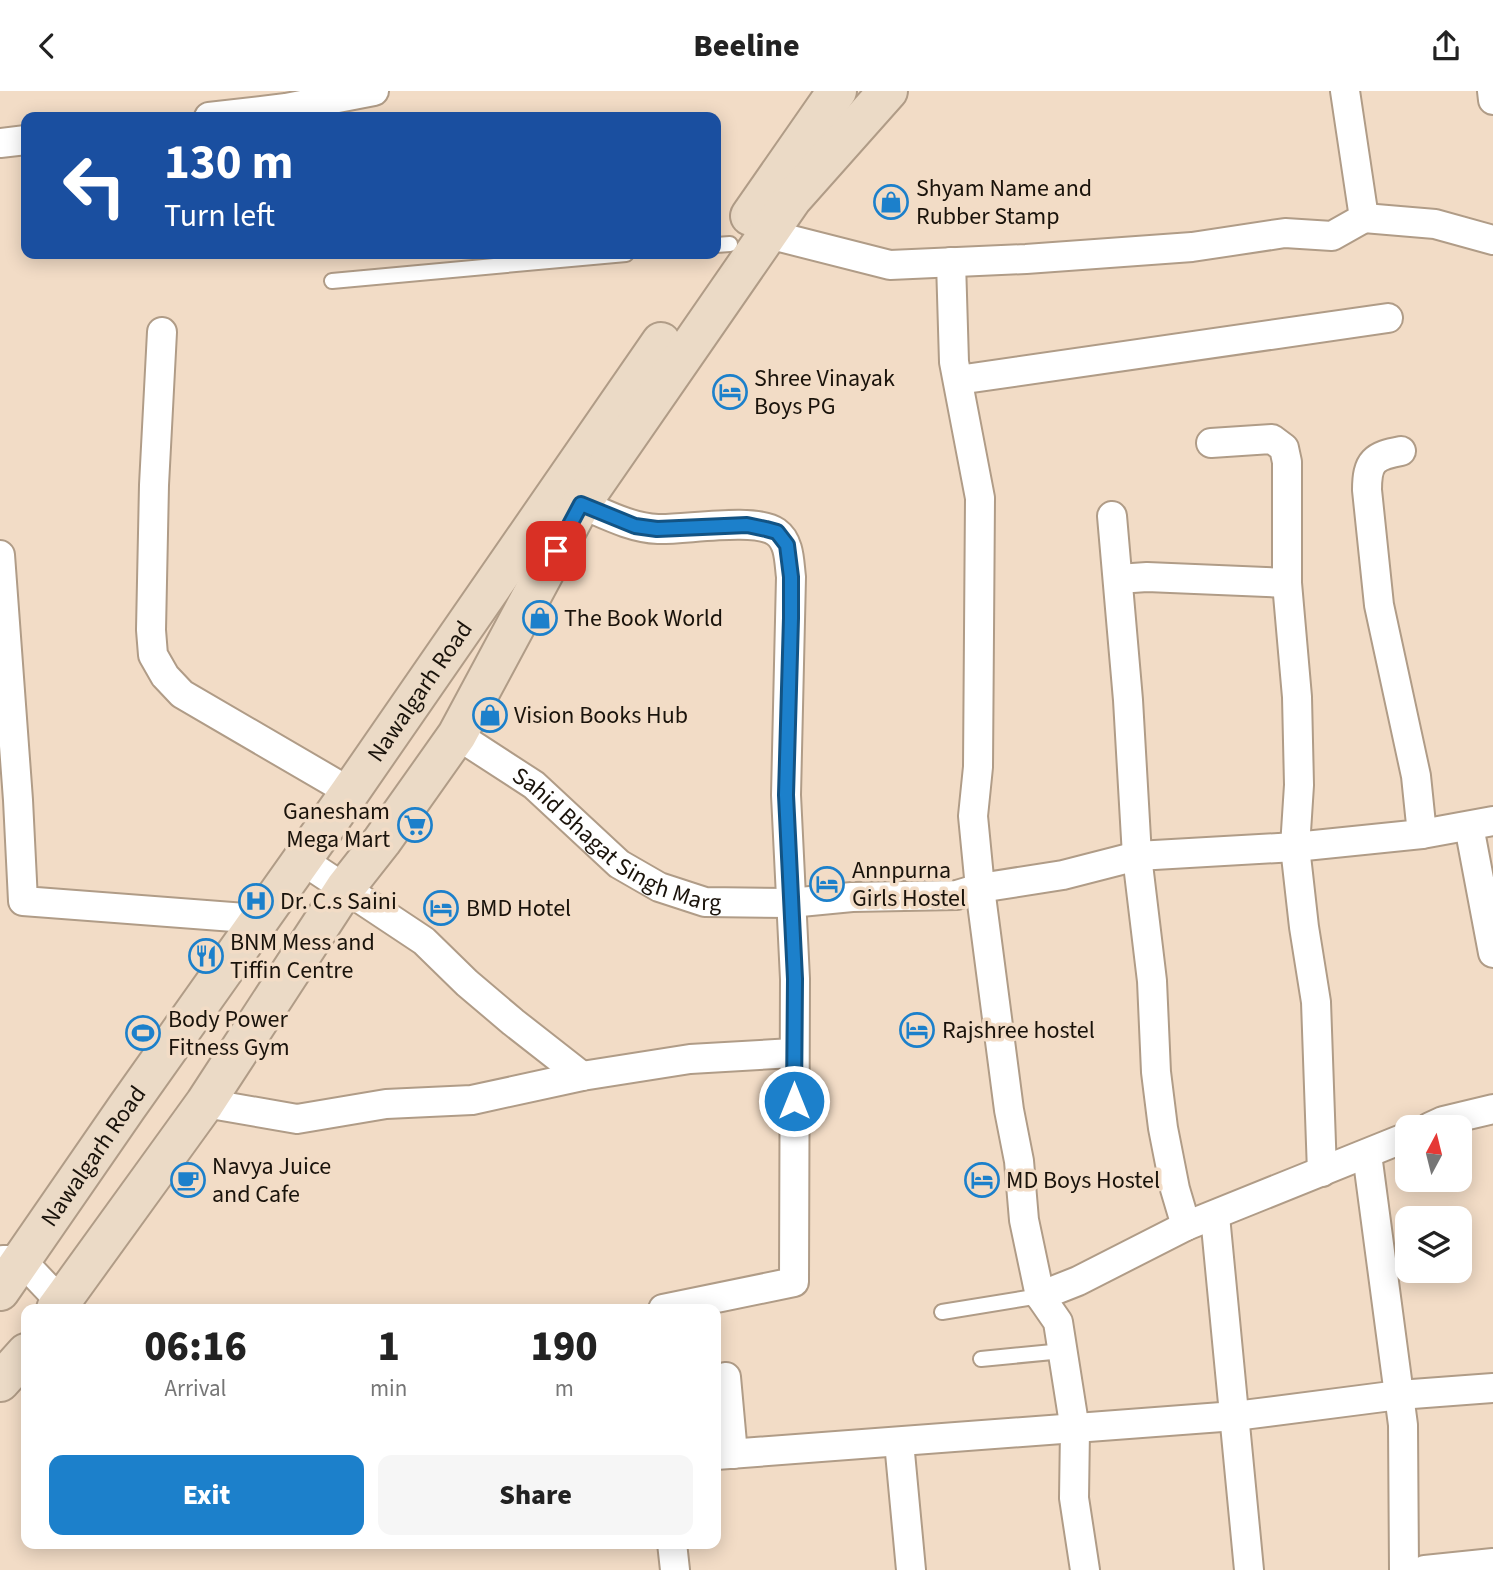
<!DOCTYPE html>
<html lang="en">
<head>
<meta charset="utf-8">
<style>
	:root { --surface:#fff; --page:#f6f6f6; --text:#222; --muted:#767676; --accent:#1c80cb }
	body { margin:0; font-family:"Source Sans 3",sans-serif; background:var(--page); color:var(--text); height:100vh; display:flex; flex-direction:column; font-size:26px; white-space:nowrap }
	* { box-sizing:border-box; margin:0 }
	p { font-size:23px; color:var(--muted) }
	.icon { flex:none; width:38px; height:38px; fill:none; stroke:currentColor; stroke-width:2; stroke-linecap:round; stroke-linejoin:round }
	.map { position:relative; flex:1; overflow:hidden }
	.side { position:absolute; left:21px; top:1213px; width:700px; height:245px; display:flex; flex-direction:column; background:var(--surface); border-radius:14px; box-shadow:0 4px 18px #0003 }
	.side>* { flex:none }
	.top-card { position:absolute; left:21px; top:21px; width:700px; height:147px; border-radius:14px; box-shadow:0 4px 18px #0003; background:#1a4fa0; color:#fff; overflow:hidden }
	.needle { width:46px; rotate:7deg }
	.fabs { position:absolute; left:1395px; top:1024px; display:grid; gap:14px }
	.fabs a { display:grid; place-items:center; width:77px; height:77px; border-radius:14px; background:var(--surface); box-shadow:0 4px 18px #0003; font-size:35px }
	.pin { position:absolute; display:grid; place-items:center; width:60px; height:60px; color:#fff; margin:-30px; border-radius:14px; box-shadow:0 4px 10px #0006 }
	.me { position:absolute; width:77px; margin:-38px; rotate:0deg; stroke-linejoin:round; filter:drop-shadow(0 0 5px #0008) }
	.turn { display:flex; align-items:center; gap:24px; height:147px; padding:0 28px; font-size:32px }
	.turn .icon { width:91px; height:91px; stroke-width:2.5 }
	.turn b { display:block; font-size:49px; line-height:60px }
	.eta { display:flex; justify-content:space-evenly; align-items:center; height:119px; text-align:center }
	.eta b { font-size:42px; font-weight:800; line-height:49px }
	.primary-button { display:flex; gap:14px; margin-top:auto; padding:14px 28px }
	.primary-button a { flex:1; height:80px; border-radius:14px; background:var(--accent); color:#fff; font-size:28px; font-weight:800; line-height:80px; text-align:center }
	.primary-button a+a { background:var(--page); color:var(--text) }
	header { display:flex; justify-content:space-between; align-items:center; height:91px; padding:0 28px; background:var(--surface); font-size:32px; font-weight:800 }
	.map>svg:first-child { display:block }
</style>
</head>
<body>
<header><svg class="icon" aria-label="back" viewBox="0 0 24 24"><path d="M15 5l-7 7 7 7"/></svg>Beeline<svg class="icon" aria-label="share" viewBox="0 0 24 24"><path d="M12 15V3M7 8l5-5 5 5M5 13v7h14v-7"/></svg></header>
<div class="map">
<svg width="1493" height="1479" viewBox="0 0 1493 1479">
	<rect width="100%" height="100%" fill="#f2dcc6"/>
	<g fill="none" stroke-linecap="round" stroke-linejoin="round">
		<g stroke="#b09c87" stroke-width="18">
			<path id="lane" d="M716 154 730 153
				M332 190 626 163
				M942 1221 1040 1205
				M981 1268 1063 1260"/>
		</g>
		<g stroke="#b09c87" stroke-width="32">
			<g id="street">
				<path d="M1492 0 1493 9"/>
				<path d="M209 26 286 17 374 0"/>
				<path d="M0 52 26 49"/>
				<path d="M1364 127 1435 133 1493 149"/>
				<path d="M768 143 890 174 1026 168 1192 156 1285 142 1332 145 1364 127 1345 0"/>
				<path d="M951 171 954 271 980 407 978 676 973 725 980 797 1009 1019 1019 1070 1024 1129 1040 1205 1058 1231 1075 1339 1074 1407 1085 1479"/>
				<path d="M162 241 154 394 151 539 153 564 165 585 182 603 350 701"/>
				<path d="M958 289 1388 227"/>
				<path d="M1211 352 1272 348 1284 357 1287 371V492L1297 606 1299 694 1295 756 1304 836 1316 911 1322 1081"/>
				<path d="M581 413C605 423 631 437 658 438 685 439 755 426 776 441 790 451 789 471 791 486L786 704 795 888 794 1191 663 1218"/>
				<path d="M1112 425 1128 609 1137 765 1152 890 1156 981 1163 1037 1175 1098 1186 1135"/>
				<path d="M0 464 18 709 23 810 260 828"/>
				<path d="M1118 488 1147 486 1287 492"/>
				<path id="s1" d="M457 644 534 694 619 773 659 796 705 811 790 812 852 806 957 804 980 797 1063 784 1137 765 1295 756 1422 743 1416 685 1379 514 1367 399C1367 370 1374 365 1401 360"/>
				<path d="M1469 735 1493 862"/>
				<path d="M1422 743 1493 730"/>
				<path d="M302 769 424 850 467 892 513 931 582 985"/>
				<path d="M205 1012 297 1028 386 1013 472 1009 582 985 690 968 793 962"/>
				<path d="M1430 1036 1443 1030 1493 1018"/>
				<path d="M1367 1063 1403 1334 1404 1479"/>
				<path d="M1215 1125 1249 1479"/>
				<path d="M3 1169H21L60 1210"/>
				<path d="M1040 1205 1078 1190 1186 1135 1407 1046"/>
				<path d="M726 1286 733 1363"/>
				<path d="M899 1351 911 1479"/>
				<path d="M716 1364 1235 1325 1399 1304 1493 1297"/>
				<path d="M672 1452 675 1479"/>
				<path d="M1425 1479 1493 1472"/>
			</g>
		</g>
		<g stroke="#b09c87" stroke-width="42">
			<g id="secondary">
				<path d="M750 125 837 0"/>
				<path id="s2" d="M0 1200 127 1016 350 701 661 251"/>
				<path d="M56 1218 205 1012 345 797 382 750 457 644 581 413 792 108 888 0"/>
				<path d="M0 1291 26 1262"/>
			</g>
		</g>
		<use href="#lane" stroke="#fff" stroke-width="14"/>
		<use href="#street" stroke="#fff" stroke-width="28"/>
		<use href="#secondary" stroke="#ebdac6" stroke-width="38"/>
	</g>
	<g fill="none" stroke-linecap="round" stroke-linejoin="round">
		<g stroke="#125384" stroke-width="18">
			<path id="route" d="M556 460 581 413 635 435 657 438 747 434 766 438 777 441 787 454 791 486V527L786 704 795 888 794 1010"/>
		</g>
		<use href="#route" stroke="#1c80cb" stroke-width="12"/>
	</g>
	<defs>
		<g id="shop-ring" transform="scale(1.75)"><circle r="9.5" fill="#f2dcc6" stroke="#1c80cb" stroke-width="1.5"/><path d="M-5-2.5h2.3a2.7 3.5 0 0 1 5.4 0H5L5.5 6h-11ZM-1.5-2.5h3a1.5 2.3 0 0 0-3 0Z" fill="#1c80cb"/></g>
		<g id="hotel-ring" transform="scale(1.75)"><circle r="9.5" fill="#f2dcc6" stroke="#1c80cb" stroke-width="1.5"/><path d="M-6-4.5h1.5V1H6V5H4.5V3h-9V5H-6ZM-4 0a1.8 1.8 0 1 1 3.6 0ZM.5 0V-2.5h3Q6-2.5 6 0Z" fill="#1c80cb"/></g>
		<g id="supermarket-ring" transform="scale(1.75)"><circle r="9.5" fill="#f2dcc6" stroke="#1c80cb" stroke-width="1.5"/><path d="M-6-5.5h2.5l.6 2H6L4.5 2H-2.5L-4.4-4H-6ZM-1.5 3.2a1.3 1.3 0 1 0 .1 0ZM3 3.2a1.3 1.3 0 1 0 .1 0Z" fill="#1c80cb"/></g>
		<g id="hospital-ring" transform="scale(1.75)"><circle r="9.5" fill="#f2dcc6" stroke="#1c80cb" stroke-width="1.5"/><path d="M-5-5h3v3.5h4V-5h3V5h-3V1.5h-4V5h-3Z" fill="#1c80cb"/></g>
		<g id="restaurant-ring" transform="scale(1.75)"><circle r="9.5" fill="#f2dcc6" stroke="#1c80cb" stroke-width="1.5"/><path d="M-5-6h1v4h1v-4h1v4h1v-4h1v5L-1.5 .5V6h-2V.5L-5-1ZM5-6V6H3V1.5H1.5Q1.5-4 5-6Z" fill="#1c80cb"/></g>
		<g id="stadium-ring" transform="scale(1.75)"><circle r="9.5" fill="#f2dcc6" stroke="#1c80cb" stroke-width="1.5"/><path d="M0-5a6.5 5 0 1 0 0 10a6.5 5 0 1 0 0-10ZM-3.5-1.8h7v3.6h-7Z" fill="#1c80cb"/></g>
		<g id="cafe-ring" transform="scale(1.75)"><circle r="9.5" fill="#f2dcc6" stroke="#1c80cb" stroke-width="1.5"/><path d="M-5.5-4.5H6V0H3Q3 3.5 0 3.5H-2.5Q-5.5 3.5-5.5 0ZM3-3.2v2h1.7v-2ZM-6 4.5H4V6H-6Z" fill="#1c80cb"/></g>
	</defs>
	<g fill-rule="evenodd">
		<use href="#shop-ring" x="891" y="111"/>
		<use href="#hotel-ring" x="730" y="301"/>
		<use href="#shop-ring" x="540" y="527"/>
		<use href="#shop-ring" x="490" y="624"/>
		<use href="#supermarket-ring" x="415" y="734"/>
		<use href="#hotel-ring" x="827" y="793"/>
		<use href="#hospital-ring" x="256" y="810"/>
		<use href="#hotel-ring" x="441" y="817"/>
		<use href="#restaurant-ring" x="206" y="865"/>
		<use href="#hotel-ring" x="917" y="939"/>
		<use href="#stadium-ring" x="143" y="942"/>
		<use href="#cafe-ring" x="188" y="1089"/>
		<use href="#hotel-ring" x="982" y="1089"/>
	</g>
	<g text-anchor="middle" stroke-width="7" stroke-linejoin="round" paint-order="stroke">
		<g font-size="24" fill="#1a130b" stroke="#f2dcc6" text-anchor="start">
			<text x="916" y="105">Shyam Name and<tspan x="916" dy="28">Rubber Stamp</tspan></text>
			<text x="754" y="295">Shree Vinayak<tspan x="754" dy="28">Boys PG</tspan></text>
			<text x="564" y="535">The Book World</text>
			<text x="514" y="632">Vision Books Hub</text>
			<text x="390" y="728" text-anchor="end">Ganesham<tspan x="390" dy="28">Mega Mart</tspan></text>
			<text x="852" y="787">Annpurna<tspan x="852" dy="28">Girls Hostel</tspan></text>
			<text x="280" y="818">Dr. C.s Saini</text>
			<text x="466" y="825">BMD Hotel</text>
			<text x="230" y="859">BNM Mess and<tspan x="230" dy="28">Tiffin Centre</tspan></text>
			<text x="168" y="936">Body Power<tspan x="168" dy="28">Fitness Gym</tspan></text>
			<text x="942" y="947">Rajshree hostel</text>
			<text x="212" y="1083">Navya Juice<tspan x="212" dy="28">and Cafe</tspan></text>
			<text x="1006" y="1097">MD Boys Hostel</text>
		</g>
		<g font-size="24" fill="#1a130b" stroke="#f2dcc6">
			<text dy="8" stroke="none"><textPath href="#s2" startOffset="732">Nawalgarh Road</textPath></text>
			<text dy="8" stroke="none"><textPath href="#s1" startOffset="194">Sahid Bhagat Singh Marg</textPath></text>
			<text dy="8" stroke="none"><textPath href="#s2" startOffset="164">Nawalgarh Road</textPath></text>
		</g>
	</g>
</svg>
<div class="fabs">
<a><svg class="needle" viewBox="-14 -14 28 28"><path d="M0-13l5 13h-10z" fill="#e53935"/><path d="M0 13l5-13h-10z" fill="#767676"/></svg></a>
<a><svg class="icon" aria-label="layers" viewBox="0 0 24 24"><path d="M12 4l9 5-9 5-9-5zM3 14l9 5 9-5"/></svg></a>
</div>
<div class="pin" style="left:556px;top:460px;background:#d93025"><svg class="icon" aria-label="arrive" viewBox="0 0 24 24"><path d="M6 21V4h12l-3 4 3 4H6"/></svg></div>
<svg class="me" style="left:794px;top:1010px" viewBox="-20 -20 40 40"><circle r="17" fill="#1c80cb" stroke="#fff" stroke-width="3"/><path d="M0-11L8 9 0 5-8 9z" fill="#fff"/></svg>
<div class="top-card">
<div class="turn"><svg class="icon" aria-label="left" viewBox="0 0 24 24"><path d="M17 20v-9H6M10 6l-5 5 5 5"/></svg><div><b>130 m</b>Turn left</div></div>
</div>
<section class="side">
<div class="eta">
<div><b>06:16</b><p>Arrival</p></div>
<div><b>1</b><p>min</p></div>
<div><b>190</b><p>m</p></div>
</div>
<div class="primary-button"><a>Exit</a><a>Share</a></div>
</section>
</div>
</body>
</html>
